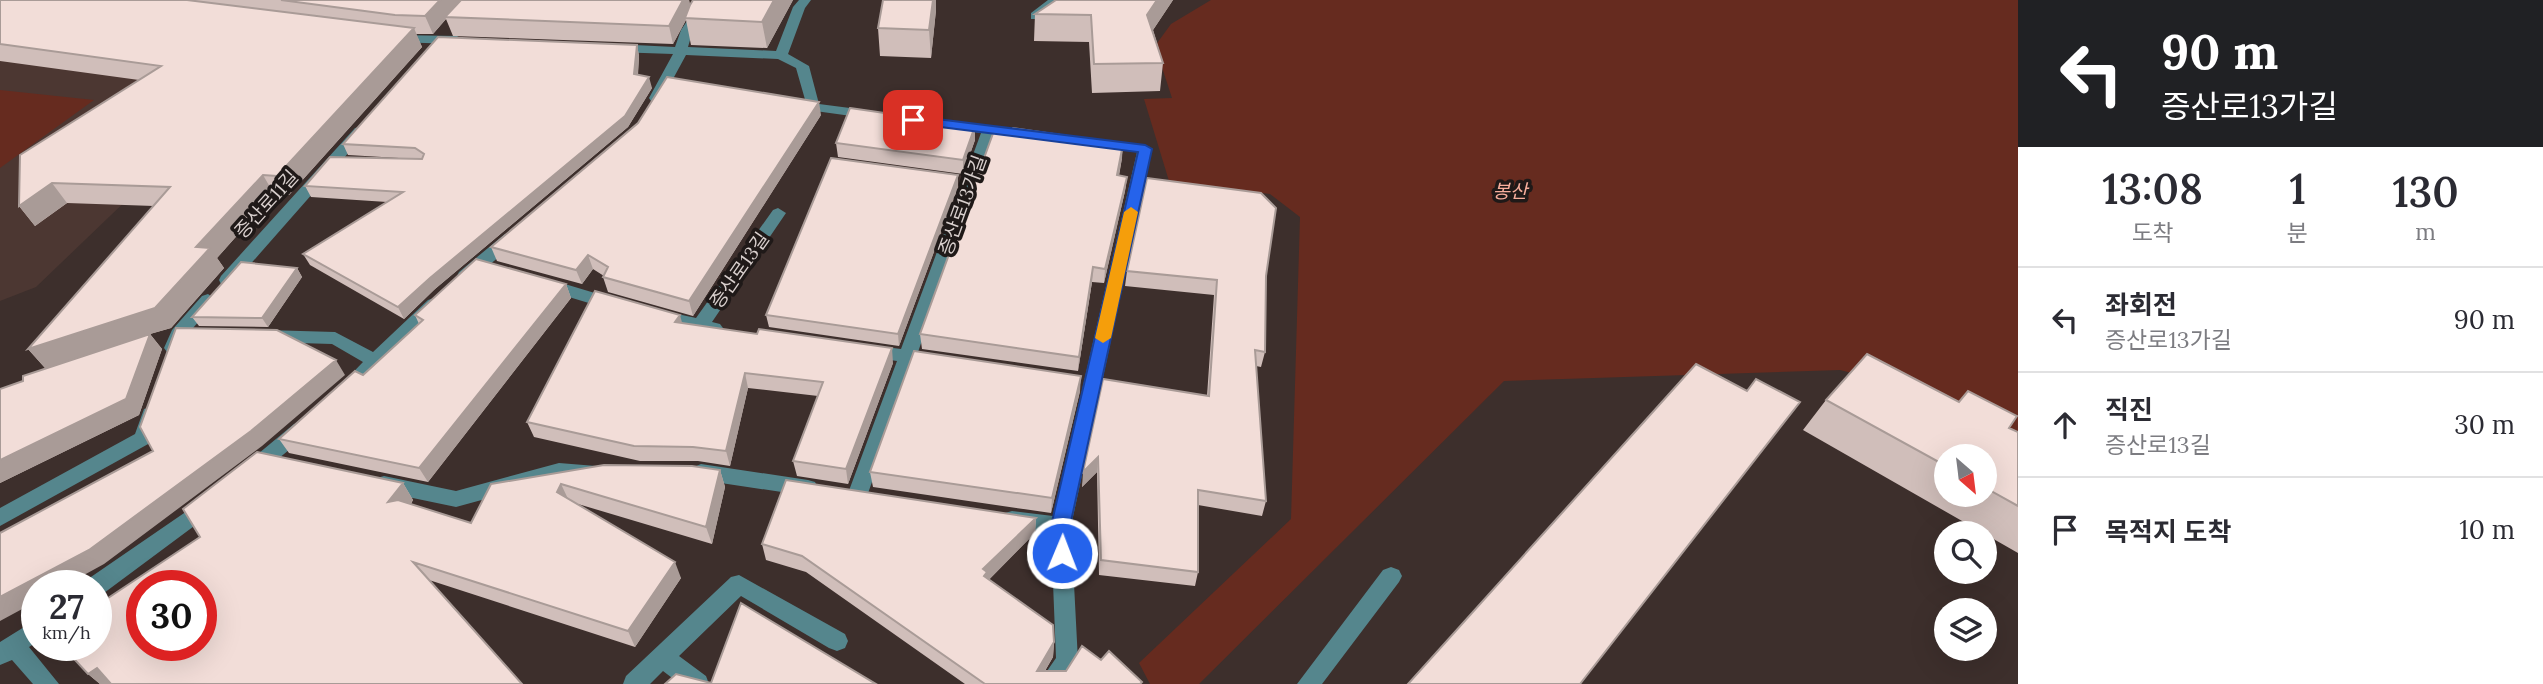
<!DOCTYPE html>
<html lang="ko">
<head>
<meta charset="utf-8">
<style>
	:root { --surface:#fff; --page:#f2f2f3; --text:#2b2b33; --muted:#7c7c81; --line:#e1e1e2 }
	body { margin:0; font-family:Lora,"Noto Sans KR",serif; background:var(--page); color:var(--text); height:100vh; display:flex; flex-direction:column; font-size:26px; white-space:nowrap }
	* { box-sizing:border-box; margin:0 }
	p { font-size:23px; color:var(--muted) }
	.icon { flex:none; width:38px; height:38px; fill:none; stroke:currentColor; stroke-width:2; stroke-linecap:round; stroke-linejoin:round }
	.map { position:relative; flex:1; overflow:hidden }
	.side { display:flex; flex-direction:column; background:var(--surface); width:525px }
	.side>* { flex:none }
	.hud { background:#202124; color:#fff; overflow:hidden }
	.needle { width:46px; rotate:152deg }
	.buttons { position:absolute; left:1934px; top:444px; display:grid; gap:14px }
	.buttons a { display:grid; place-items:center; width:63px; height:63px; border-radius:50%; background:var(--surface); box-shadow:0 7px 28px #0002; font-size:35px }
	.speed { position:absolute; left:21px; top:570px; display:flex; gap:14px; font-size:35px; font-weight:700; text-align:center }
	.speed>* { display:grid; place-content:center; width:91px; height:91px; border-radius:50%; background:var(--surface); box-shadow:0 7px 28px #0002; line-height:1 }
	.speed small { font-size:18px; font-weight:400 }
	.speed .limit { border:10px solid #d22; background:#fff; color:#111 }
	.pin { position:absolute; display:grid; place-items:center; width:60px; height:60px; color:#fff; margin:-30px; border-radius:14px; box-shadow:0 4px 10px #0006 }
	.me { position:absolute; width:77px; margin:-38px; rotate:1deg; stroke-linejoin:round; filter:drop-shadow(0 0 5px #0008) }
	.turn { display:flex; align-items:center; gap:24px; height:147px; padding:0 28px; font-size:32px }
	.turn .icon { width:91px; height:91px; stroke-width:2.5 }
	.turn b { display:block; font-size:49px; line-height:60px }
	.eta { display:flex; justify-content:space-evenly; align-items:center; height:119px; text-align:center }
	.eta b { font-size:42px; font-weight:600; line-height:49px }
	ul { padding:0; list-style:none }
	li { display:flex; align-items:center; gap:21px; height:105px; padding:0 28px; border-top:2px solid var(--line) }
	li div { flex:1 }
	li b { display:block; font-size:26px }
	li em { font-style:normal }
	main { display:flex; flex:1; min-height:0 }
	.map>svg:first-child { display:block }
</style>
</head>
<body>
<main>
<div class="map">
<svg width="2018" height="684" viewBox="0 0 2018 684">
	<rect width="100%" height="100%" fill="#3d2f2c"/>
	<path fill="#4c3732" d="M0 1 333 45 159 169 36 287 0 301Z"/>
	<path fill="#662b1f" d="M1211 0H2018V445L1930 393 1840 370 1504 381 1199 684H1150L1139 663 1291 519 1300 217 1270 194 1169 181 1144 99 1172 98 1155 46 1171 24Z
		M0 90 94 100 0 168Z"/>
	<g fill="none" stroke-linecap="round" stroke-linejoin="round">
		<path fill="#55868d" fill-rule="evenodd" d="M701 0H713L693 30 688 47 776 51 793 7 799 0H811L805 8 788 54 809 66 819 104 873 111 880 115 873 119 808 110 796 68 778 59 686 55 661 101H651L649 98 673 54 614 52 608 48 614 44 675 47 681 30Z
			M1048 0H1061L1039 19H1031V13Z
			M397 35 457 36 463 40 457 44 393 42V36Z
			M953 121 1015 129 1022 133 1015 137 994 135 918 352 942 356 945 361 936 367 914 364 867 496 864 502 857 504 850 502 847 496 897 361 870 357 861 351 870 345 901 349 981 133 948 128V122Z
			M360 127 365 128V134L233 284H221L219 280 221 276 355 128Z
			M1099 139 1145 145 1152 149 1071 526 1078 661 1063 684H1038L1056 658 1051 533 1005 525 1002 519 1005 513 1012 511 1053 516 1137 152 1094 146V140Z
			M778 208 786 213 712 322 720 324 723 328 720 332H700L653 320 650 316 653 312 659 310 696 318 773 210Z
			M511 233 517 234 519 238 517 242 471 280H459L457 276 459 272 505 234Z
			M545 278 618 300 620 304 612 310 539 288 537 284 539 280Z
			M208 294 216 300 214 304 186 336 179 352H167L164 348 172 330 202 296Z
			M434 298 442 304 440 308 352 394H340L337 389 363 362 332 344 266 342 257 336 266 330 335 332 373 352 428 300Z
			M151 407 158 409 160 414 150 443 0 526V508L135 434 144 409Z
			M301 422 308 424 310 429 308 434 260 474 253 477 246 474 243 469 246 464 294 424Z
			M559 463 596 466 599 471 596 476 559 479 456 507 384 492 377 490 374 484 377 478 384 476 456 491Z
			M701 464 808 480 815 482 818 488 815 494 808 496 701 480 694 477 691 472 694 467Z
			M206 498 213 500 216 506 213 512 104 593 96 595V586H85L88 579Z
			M1391 567 1399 570 1402 576 1399 582 1322 684H1297L1383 570Z
			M739 575 845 634 848 641 845 648 837 651 829 648 741 596 679 656 706 676 709 684H680L663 671 650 684H623L626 676 731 577Z
			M37 619V642L29 647 59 684H33L12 660 0 665V642Z"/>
	</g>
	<path fill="#d0beba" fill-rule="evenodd" d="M0 0H689L690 5 693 0H793L767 48 691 45 686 20 673 44 453 36 446 19 433 34H416L422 47 289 195 274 194 217 258 224 268 171 328 150 334 162 349 139 415 0 483V389L23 381 45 368 28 349 154 206 67 203 35 226 19 206 139 80 0 61Z
		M883 0H936V10L931 58 880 56 878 28Z
		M1056 0H1173L1153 30 1163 63 1160 91 1092 93 1089 42 1034 41 1035 14Z
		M637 45 639 56 638 75 652 88 628 127 435 289 404 319 310 265 303 254 387 202 311 197 305 186 416 159 348 155 343 144Z
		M821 115 693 316 608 292 603 277 604 276 593 269 582 284 497 261 491 247Z
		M975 126V140L963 174 838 157 836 143Z
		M1122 158 1119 176 1127 177 1125 191 1104 283 1092 282 1078 371 922 349 920 334Z
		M958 175V187L899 346 769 327 766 315Z
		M297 268 302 277 268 327 199 326 192 317Z
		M1127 271 1266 276 1265 352 1261 367 1256 366 1266 501 1262 516 1198 505V572L1195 586 1099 575 1097 472 1082 487 1103 379 1207 396 1214 295 1125 286Z
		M566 284 571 298 428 482 289 453 279 439 363 375 419 324 415 315Z
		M682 323 893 363 848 484 797 476 793 461 818 396 748 388 730 466 698 461H640L534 437 527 422Z
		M1080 391 1051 513 873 487 870 472Z
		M1826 400 2009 428 2018 432V553L1803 430ZM1946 457H1984V495H1946Z
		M720 470 725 487 712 544 578 504 681 578 635 647 429 580 522 684H100L88 674 403 483 413 500 411 504 471 523 491 484Z
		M1036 518 1035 533 989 579 1054 642 1053 657 1045 671H1066L1101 660 1141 684H965L806 572 766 560 762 544Z"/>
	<path fill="#a99b97" d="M440 0H463L445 17 446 19 433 34 425 16Z
		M683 0H689L691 10 685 18 686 20 673 44 669 26Z
		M774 0H793L767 48 762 22Z
		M933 0H936V10L931 58 929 30Z
		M1157 0H1173L1145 42 1147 15Z
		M414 28 422 47 289 195 277 176Z
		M637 45 639 56 637 85 634 74Z
		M649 77 652 88 628 127 435 289 404 319 398 307Z
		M819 102 821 115 693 316 689 301Z
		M975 126V140L963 174V160Z
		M1123 144 1122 158 1116 190 1117 175Z
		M263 175 274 194 217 258 224 268 171 328 150 334 162 349 139 415 0 483V460L46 369 28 349 196 247Z
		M958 175V187L899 346 898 334Z
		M1127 177 1125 191 1104 283 1105 269Z
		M52 183 67 203 35 226 19 206Z
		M588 255 593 269 582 284 576 270Z
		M1093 267 1092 282 1078 371 1079 357Z
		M297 268 302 277 268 327 262 318Z
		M566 284 571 298 428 482 419 468Z
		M680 315 684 330 675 322Z
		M892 348 893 363 848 484 846 469Z
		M336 360 345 375 262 446 104 564 64 586H37V601L0 621V597Z
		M745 373 748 388 730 466 726 451Z
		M1081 376 1080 391 1051 513 1052 498Z
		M1098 457 1097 472 1082 487 1083 472Z
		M720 470 725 487 712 544 706 527Z
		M403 483 413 500 399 518 388 502Z
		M561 484 569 501 557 492Z
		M1036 518 1035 533 984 585 983 569Z
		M675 562 681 578 635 647 628 631Z
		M1054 642 1053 657 1037 684V671Z
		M97 668 116 684H100L88 674Z"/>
	<path fill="#f2ddd8" stroke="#a99b97" stroke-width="2" fill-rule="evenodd" d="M0 0H187L414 28 277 176 263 175 196 247 210 248 155 308 28 349 170 187 52 183 19 206 20 155 161 66 0 44Z
		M281 0H440L425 16 395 15Z
		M461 0H683L669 26 445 17Z
		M693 0H774L762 22 685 18 690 5Z
		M883 0H933L929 30 878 28Z
		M1056 0H1157L1147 15 1163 63 1094 64 1091 15 1035 14Z
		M438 37 637 45 634 74 649 77 625 116 430 278 398 307 303 254 403 192 305 186 330 157 422 159 424 154 415 148 343 144Z
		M667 77 819 102 689 301 603 277 608 267 588 255 576 270 491 247 638 123Z
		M850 108 975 126 963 160 836 143Z
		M995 128 1012 130 1013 128 1123 144 1117 175 1127 177 1105 269 1093 267 1079 357 920 334Z
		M831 158 958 175 898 334 766 315Z
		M1147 178 1261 193 1276 208 1266 276 1265 352 1255 350 1266 501 1198 490V572L1101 560 1098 457 1083 472 1103 379 1209 396 1217 280 1127 271Z
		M476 259 566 284 419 468 279 439 355 371 363 375 423 320 415 315Z
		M241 262 297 268 262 318 192 317Z
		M595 291 680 315 675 322 757 334 759 329 892 348 846 469 793 461 823 382 745 373 726 451 693 447 634 446 527 422Z
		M176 328 277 330 336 360 251 431 89 550 0 597V533L153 451 140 427Z
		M150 334 126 399 0 460V389L23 381V376Z
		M914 351 1081 376 1052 498 870 472Z
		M1867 354 1959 402 1968 391 2017 416 2009 428 2018 432V506L1984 487V457H1946V466L1826 400Z
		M1696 364 1747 391 1756 379 1800 402 1580 684H1408Z
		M257 452 403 483 388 502 398 500 471 523 491 484 604 465 692 466 720 470 706 527 561 484 557 492 675 562 628 631 413 562 522 684H111L97 668 88 674 62 646H96V606L200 537 183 509ZM142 586H201V646H142Z
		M786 480 1036 518 983 569 987 572 984 576 1053 625 1054 642 1037 671H1066L1082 646 1101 660 1109 651 1142 682 1140 684H985L802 556 762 544Z
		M741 603 876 684H665L676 674 711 683Z"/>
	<path fill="#2563eb" stroke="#184099" stroke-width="2" d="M913 116 1145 145 1152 149 1070 526 1071 553 1069 558H1055L1051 526 1138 152 909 123V117Z"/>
	<path fill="#f59e0b" d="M1131 207 1138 212 1111 338 1103 343 1095 338 1124 212Z"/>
	<g text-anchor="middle" stroke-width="7" stroke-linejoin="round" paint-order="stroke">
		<g font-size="19" font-style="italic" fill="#f7ae9c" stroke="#1f1918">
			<text x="1510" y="198">봉산</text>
		</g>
		<g font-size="19" fill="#d8cfcd" stroke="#1f1918">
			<text transform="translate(266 204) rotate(-48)" y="7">증산로11길</text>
			<text transform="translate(962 205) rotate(-70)" y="7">증산로13가길</text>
			<text transform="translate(739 270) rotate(-55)" y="7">증산로13길</text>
		</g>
	</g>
</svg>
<div class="buttons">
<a><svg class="needle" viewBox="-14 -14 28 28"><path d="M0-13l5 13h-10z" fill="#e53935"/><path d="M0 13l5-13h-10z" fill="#7c7c81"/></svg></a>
<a><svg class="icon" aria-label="search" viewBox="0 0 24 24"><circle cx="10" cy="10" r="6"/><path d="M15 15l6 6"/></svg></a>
<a><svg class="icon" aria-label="layers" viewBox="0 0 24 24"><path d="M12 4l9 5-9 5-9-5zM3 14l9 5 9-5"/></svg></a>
</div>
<div class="speed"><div>27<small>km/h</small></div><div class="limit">30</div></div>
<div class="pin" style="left:913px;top:120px;background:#d93025"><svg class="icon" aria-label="arrive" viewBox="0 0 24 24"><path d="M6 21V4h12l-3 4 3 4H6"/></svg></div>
<svg class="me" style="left:1062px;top:553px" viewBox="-20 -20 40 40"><circle r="17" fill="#2563eb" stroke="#fff" stroke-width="3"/><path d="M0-11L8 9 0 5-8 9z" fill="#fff"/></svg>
</div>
<section class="side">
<div class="hud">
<div class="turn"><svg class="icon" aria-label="left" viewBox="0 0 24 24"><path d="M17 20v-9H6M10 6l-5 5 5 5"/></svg><div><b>90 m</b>증산로13가길</div></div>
</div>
<div class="eta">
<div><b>13:08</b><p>도착</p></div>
<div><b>1</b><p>분</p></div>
<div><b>130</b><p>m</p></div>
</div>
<ul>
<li><svg class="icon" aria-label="left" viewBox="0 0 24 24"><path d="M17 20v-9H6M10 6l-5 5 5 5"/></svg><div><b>좌회전</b><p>증산로13가길</p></div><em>90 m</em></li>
<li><svg class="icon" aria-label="ahead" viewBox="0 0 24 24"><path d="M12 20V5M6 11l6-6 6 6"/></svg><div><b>직진</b><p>증산로13길</p></div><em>30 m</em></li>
<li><svg class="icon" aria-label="arrive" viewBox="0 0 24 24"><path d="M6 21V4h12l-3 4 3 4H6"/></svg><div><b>목적지 도착</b></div><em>10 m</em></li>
</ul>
</section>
</main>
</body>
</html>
